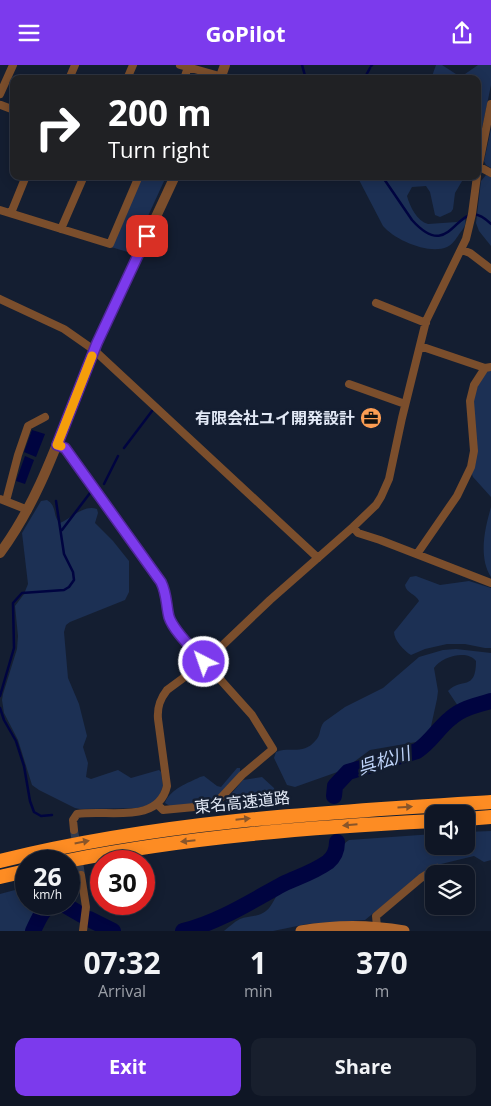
<!DOCTYPE html>
<html lang="en">
<head>
<meta charset="utf-8">
<style>
	:root { --surface:#0f1625; --page:#181f2d; --text:#f1f3f6; --muted:#9b9fa7; --line:#2f3542; --accent:#7c3aed }
	body { margin:0; font-family:"Open Sans","Noto Sans JP",sans-serif; background:var(--page); color:var(--text); height:100vh; display:flex; flex-direction:column; font-size:19px; white-space:nowrap }
	* { box-sizing:border-box; margin:0 }
	p { font-size:16px; color:var(--muted) }
	.icon { flex:none; width:28px; height:28px; fill:none; stroke:currentColor; stroke-width:2; stroke-linecap:round; stroke-linejoin:round }
	.map { position:relative; height:866px; overflow:hidden }
	.sheet { display:flex; flex-direction:column; background:var(--surface); flex:1 }
	.sheet>* { flex:none }
	.top-card { position:absolute; left:10px; top:10px; width:471px; height:105px; border-radius:10px; box-shadow:0 2px 12px #0003,0 0 0 1px var(--line); background:#202124; color:#fff; overflow:hidden }
	.fabs { position:absolute; left:425px; top:740px; display:grid; gap:10px }
	.fabs a { display:grid; place-items:center; width:50px; height:50px; border-radius:10px; background:var(--surface); box-shadow:0 2px 12px #0003,0 0 0 1px var(--line); font-size:25px }
	.speed { position:absolute; left:15px; top:785px; display:flex; gap:10px; font-size:25px; font-weight:700; text-align:center }
	.speed>* { display:grid; place-content:center; width:65px; height:65px; border-radius:50%; background:var(--surface); box-shadow:0 2px 12px #0003,0 0 0 1px var(--line); line-height:1 }
	.speed small { font-size:12px; font-weight:400 }
	.speed .limit { border:8px solid #d22; background:#fff; color:#111 }
	.pin { position:absolute; display:grid; place-items:center; width:42px; height:42px; color:#fff; margin:-21px; border-radius:10px; box-shadow:0 2px 8px #0006 }
	.me { position:absolute; width:55px; margin:-28px; rotate:319deg; stroke-linejoin:round; filter:drop-shadow(0 0 4px #0008) }
	.turn { display:flex; align-items:center; gap:18px; height:105px; padding:0 15px; font-size:22px }
	.turn .icon { width:65px; height:65px; stroke-width:2.5 }
	.turn b { display:block; font-size:35px; line-height:42px }
	.eta { display:flex; justify-content:space-evenly; align-items:center; height:85px; text-align:center }
	.eta b { font-size:30px; font-weight:700; line-height:35px }
	.cta { display:flex; gap:10px; margin-top:auto; padding:10px 15px }
	.cta a { flex:1; height:58px; border-radius:10px; background:var(--accent); color:#fff; font-size:20px; font-weight:700; line-height:58px; text-align:center }
	.cta a+a { background:var(--page); color:var(--text) }
	header { display:flex; justify-content:space-between; align-items:center; height:65px; padding:0 15px; background:var(--accent); color:#fff; font-size:22px; font-weight:700 }
	.map>svg:first-child { display:block }
</style>
</head>
<body>
<header><svg class="icon" aria-label="menu" viewBox="0 0 24 24"><path d="M4 6h16M4 12h16M4 18h16"/></svg>GoPilot<svg class="icon" aria-label="share" viewBox="0 0 24 24"><path d="M12 15V3M7 8l5-5 5 5M5 13v7h14v-7"/></svg></header>
<div class="map">
<svg width="491" height="866" viewBox="0 0 491 866">
	<rect width="100%" height="100%" fill="#141e31"/>
	<path fill="#1c3054" d="M436 0H442L459 11 465 9 478 0H491V20L478 83V14H431Z
		M491 64V103L486 100 484 96Z
		M486 110 491 112V181L479 166 476 158 481 116Z
		M142 111H159L165 114 131 188 111 182Z
		M357 111H465L455 128 453 144 451 147 440 152 435 150 430 127 426 121 412 122 407 131C410 142 417 156 428 159L457 157 465 154C467 161 462 165 458 171 455 175 452 180 447 182 429 190 395 175 383 161Z
		M491 304V432L473 412 471 407C472 384 466 315 491 304Z
		M47 435C58 442 52 451 60 458 72 453 84 439 97 444L98 448 95 458 113 476 129 496V527L125 535 70 557 66 560 64 567 68 613 79 639 87 671 83 682 88 698 86 712 91 714 118 705 131 713 159 705 161 707 163 721 159 732 150 740 137 743 80 744 75 743 39 725 32 720 18 675 4 648 2 635 3 629 17 584 18 571 15 541 24 529 28 519 22 468 41 436Z
		M491 442V512C478 492 485 463 491 442Z
		M416 511 440 520 469 516 491 523V583H485L465 579H447L425 584 411 590C404 586 394 575 394 567L419 536C416 529 406 528 405 520L410 512Z
		M456 584 491 588V633L464 642 458 641 448 626C461 612 476 627 476 596 467 584 441 592 434 603L438 626 437 634 430 666 422 676 370 685 343 705 295 722 287 720 274 693 276 687C291 681 303 691 316 675 321 670 319 663 324 657L345 642 383 623 419 592 443 585Z
		M237 703H240V707L214 735 209 737 170 741 165 738C170 724 188 718 200 712L204 711 217 721 221 722Z
		M262 712 274 723 275 728C262 735 240 738 226 737V735L243 715Z
		M491 766V795L484 797 474 791 437 800 420 810 365 855 307 859 273 866H224C229 862 234 857 240 854 248 851 259 852 266 846 274 840 275 828 285 822 299 813 317 810 330 799 339 792 340 780 349 775L434 769V781H466V767Z
		M26 822V839H49L42 842 27 866H0V829Z"/>
	<path fill="#000440" d="M32 365 45 369 36 392 24 387Z
		M25 391 34 395 25 419 16 416Z"/>
	<g fill="none" stroke-linecap="round" stroke-linejoin="round">
		<path stroke="#000440" stroke-width="2.5" d="M302 0 306 14
			M371 1 372 0
			M364 14 370 3
			M382 111 412 155C455 203 456 123 491 159
			M124 383 152 346
			M104 419 118 391
			M62 465 90 428
			M0 631 14 583 13 538 22 528 64 525 69 522 74 515 73 507 64 489 56 436
			M0 643 4 655 16 676 24 701 30 736 34 747 41 751 52 750"/>
		<path stroke="#000440" stroke-width="16" d="M334 731 335 721 348 707 417 686C431 677 438 663 451 653 462 643 477 640 491 636
			M63 839 82 850
			M89 854 113 866
			M33 866C38 856 42 844 52 839
			M183 866C219 857 250 837 283 819 298 812 314 807 328 797 334 792 337 786 337 777"/>
		<path stroke="#333c4f" stroke-width="8" stroke-dasharray="8 4" stroke-linecap="butt" d="M74 765 81 810"/>
		<path stroke="#7b4e2c" stroke-width="8" d="M180 0 230 14
			M69 14 75 0
			M127 14 133 0
			M184 14 188 2
			M0 29 13 0
			M1 40 14 45
			M478 101 491 108
			M478 104 491 39
			M0 145 110 179 139 111
			M11 148 26 111
			M61 164 84 111
			M462 185 470 188 491 204
			M0 234 64 264 94 285 318 493
			M376 238 426 258
			M420 281 485 303 491 302
			M349 319 405 339
			M57 380 65 383 161 517C169 532 165 550 175 564L252 650 273 684 242 710 216 738 205 741 163 745 158 740
			M0 434 28 445
			M6 436 18 390 28 361 45 352
			M353 462 358 468 380 475 491 518
			M417 489 457 431 471 402 474 386 470 336 474 320 485 303
			M74 765 73 755 77 749C108 744 158 760 167 721L158 654C157 642 160 634 167 625L205 597 270 535 353 462 376 440 381 432 389 414 402 353 426 256 466 174 472 149 477 111
			M81 810 86 842 83 866
			M377 862 376 851 421 813 437 803"/>
		<path stroke="#7b4e2c" stroke-width="10" d="M220 14 225 0
			M0 488C43 430 63 360 91 293 117 232 147 172 175 111"/>
		<path stroke="#b0672d" stroke-width="11" d="M301 866C335 860 370 860 404 866"/>
		<path stroke="#fd8c23" stroke-width="14" d="M466 754 491 752
			M0 796C161 756 326 747 491 737
			M67 796C188 772 311 762 434 756
			M0 812 26 806"/>
	</g>
	<defs><path id="oneway-solid" d="M-6-.8H1V-3.2L6.5 0L1 3.2V.8H-6Z" transform="scale(1.25)"/></defs>
	<g fill="#88552a">
		<use href="#oneway-solid" transform="translate(405 742) rotate(-3)"/>
		<use href="#oneway-solid" transform="translate(243 754) rotate(-6)"/>
		<use href="#oneway-solid" transform="translate(350 760) rotate(175)"/>
		<use href="#oneway-solid" transform="translate(188 776) rotate(174)"/>
		<use href="#oneway-solid" transform="translate(82 777) rotate(-11)"/>
	</g>
	<g fill="none" stroke-linecap="round" stroke-linejoin="round">
		<g stroke="#51269a" stroke-width="12">
			<path id="route" d="M147 171 97 278 57 380 65 383 161 517C167 529 166 540 169 552 174 567 194 585 204 597"/>
		</g>
		<use href="#route" stroke="#7c3aed" stroke-width="9"/>
		<path stroke="#f59e0b" stroke-width="9" d="M61 381 57 380 92 291"/>
	</g>
	<defs>
		<g id="office-disc" transform="scale(1.125)"><circle r="9.5" fill="#fc9d53" stroke="#141e31"/><path d="M-6-3h4V-5.5h4V-3h4V5H-6ZM-1-4.5V-3h2v-1.5ZM-6 0V1H6V0Z" fill="#111"/></g>
	</defs>
	<g fill-rule="evenodd">
		<use href="#office-disc" x="371" y="353"/>
	</g>
	<g text-anchor="middle" stroke-width="5" stroke-linejoin="round" paint-order="stroke">
		<g font-size="16" font-weight="bold" fill="#e2e9f6" stroke="#141e31" text-anchor="end">
			<text x="355" y="359">有限会社ユイ開発設計</text>
		</g>
		<g font-size="16" fill="#e2e9f6" stroke="#141e31">
			<text transform="translate(242 737) rotate(-6)" y="6">東名高速道路</text>
		</g>
		<g font-size="18" font-style="italic" fill="#bed3f9" stroke="#141e31">
			<text transform="translate(384 696) rotate(-17)" y="6">呉松川</text>
		</g>
	</g>
</svg>
<div class="fabs">
<a><svg class="icon" aria-label="sound" viewBox="0 0 24 24"><path d="M4 9h4l5-4v14l-5-4H4zM17 9q2 3 0 6"/></svg></a>
<a><svg class="icon" aria-label="layers" viewBox="0 0 24 24"><path d="M12 4l9 5-9 5-9-5zM3 14l9 5 9-5"/></svg></a>
</div>
<div class="speed"><div>26<small>km/h</small></div><div class="limit">30</div></div>
<div class="pin" style="left:147px;top:171px;background:#d93025"><svg class="icon" aria-label="arrive" viewBox="0 0 24 24"><path d="M6 21V4h12l-3 4 3 4H6"/></svg></div>
<svg class="me" style="left:204px;top:597px" viewBox="-20 -20 40 40"><circle r="17" fill="#7c3aed" stroke="#fff" stroke-width="3"/><path d="M0-11L8 9 0 5-8 9z" fill="#fff"/></svg>
<div class="top-card">
<div class="turn"><svg class="icon" aria-label="right" viewBox="0 0 24 24"><path d="M7 20v-9h11M14 6l5 5-5 5"/></svg><div><b>200 m</b>Turn right</div></div>
</div>
</div>
<section class="sheet">
<div class="eta">
<div><b>07:32</b><p>Arrival</p></div>
<div><b>1</b><p>min</p></div>
<div><b>370</b><p>m</p></div>
</div>
<div class="cta"><a>Exit</a><a>Share</a></div>
</section>
</body>
</html>
